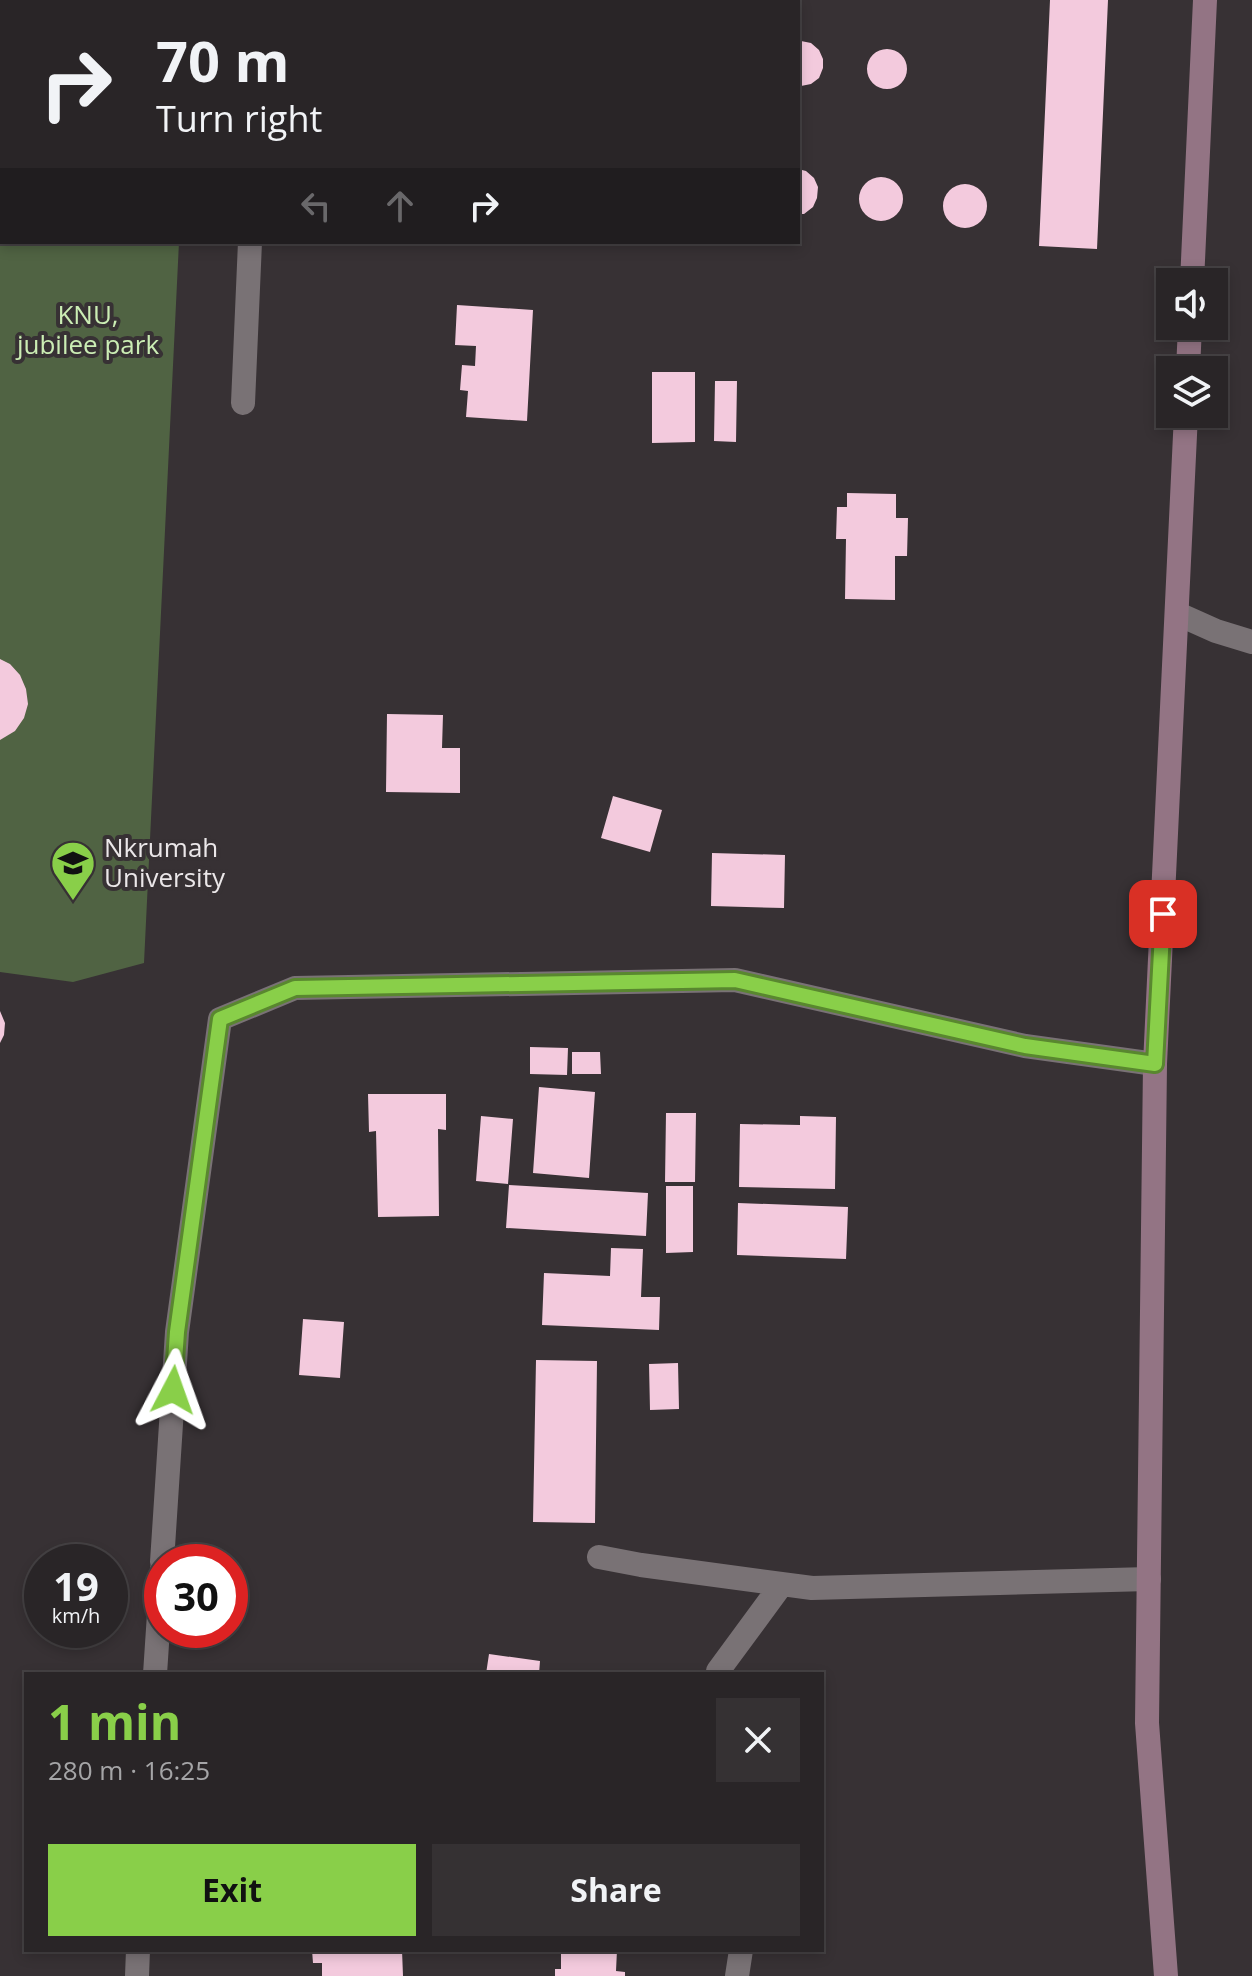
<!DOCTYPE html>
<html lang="en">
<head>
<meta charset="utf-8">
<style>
	:root { --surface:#292527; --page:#353133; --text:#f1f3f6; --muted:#a5a5a7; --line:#454244; --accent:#89cf49 }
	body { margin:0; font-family:"Open Sans",sans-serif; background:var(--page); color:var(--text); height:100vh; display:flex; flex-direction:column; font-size:30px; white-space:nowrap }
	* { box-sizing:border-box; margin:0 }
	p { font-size:26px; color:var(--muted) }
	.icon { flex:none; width:44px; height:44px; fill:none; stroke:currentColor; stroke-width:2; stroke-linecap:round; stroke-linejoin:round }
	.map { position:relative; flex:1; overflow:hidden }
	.drawer { position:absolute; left:24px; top:1672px; width:800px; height:280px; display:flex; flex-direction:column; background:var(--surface); border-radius:0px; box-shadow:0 4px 12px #0003,0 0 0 2px var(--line) }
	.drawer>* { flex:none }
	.top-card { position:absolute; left:0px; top:0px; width:800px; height:244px; box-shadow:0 4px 12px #0003,0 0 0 2px var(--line); background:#292527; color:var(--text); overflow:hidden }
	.fabs { position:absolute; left:1156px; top:268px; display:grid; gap:16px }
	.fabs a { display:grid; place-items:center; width:72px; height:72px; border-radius:0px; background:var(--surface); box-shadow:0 4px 12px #0003,0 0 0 2px var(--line); font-size:40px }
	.speed { position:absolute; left:24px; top:1544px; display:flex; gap:16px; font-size:40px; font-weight:700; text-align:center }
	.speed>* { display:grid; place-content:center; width:104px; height:104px; border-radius:50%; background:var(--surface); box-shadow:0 4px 12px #0003,0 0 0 2px var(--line); line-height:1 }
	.speed small { font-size:20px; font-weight:400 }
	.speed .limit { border:12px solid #d22; background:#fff; color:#111 }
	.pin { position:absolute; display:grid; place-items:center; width:68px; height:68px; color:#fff; margin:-34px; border-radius:16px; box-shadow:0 4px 12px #0006 }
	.me { position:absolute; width:88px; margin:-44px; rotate:4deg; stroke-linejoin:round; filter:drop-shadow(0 0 6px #0008) }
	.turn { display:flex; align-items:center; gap:28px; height:168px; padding:0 24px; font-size:36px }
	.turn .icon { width:104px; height:104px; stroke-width:2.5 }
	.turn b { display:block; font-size:56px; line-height:68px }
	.lanes { display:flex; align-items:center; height:76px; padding:0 24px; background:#0003; justify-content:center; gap:40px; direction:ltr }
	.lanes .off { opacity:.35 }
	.round { display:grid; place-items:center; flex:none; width:84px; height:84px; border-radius:0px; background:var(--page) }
	.headline { display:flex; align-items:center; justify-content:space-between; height:136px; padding:0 24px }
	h1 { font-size:48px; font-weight:700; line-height:60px; color:var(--accent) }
	.cta { display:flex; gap:16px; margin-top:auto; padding:16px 24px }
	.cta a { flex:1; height:92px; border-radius:0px; background:var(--accent); color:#111; font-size:32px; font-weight:700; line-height:92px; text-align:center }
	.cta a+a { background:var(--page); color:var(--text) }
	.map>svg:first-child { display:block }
</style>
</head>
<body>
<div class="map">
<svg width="1252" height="1976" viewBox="0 0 1252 1976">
	<rect width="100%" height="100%" fill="#373134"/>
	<path fill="#506343" d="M0 8H2V242H179L144 963 73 982 0 972Z"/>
	<path fill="#f3cadd" d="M1050 0H1108L1097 249 1039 246Z
		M801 41 811 43 819 50 823 59V68L819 78 811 84 801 86 798 85V42Z
		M867 69a20 20 0 1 1 40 0a20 20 0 1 1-40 0Z
		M798 169 806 171 814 178 818 187 817 198 813 207 804 214H798Z
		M859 199a22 22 0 1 1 44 0a22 22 0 1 1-44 0Z
		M943 206a22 22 0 1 1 44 0a22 22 0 1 1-44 0Z
		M457 305 533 310 527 421 466 417 468 391 460 390 462 365 475 366 476 346 455 345Z
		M652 372H695V442L652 443Z
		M715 381H737L736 442 714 441Z
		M847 493 896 494V518H908L907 556H895V600L845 599 846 539H836L837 507H847Z
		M0 659 10 664 20 675 26 689 28 704 24 718 15 731 0 740Z
		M387 714 443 715 442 748H460V793L386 792Z
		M613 796 662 810 650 852 601 838Z
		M712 853 785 855 784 908 711 906Z
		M0 1011 5 1023 4 1035 0 1043Z
		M530 1047 568 1048 567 1075 530 1074Z
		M572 1052H600L601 1074H572Z
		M539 1087 595 1092 589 1178 533 1173Z
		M368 1094H446V1130L438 1129 439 1216 378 1217 376 1131 369 1132Z
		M666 1113H696L695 1182H665Z
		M481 1116 513 1119 508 1184 476 1181Z
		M800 1116 836 1117 835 1189 739 1187 740 1124 800 1125Z
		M509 1185 648 1193 646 1236 506 1228Z
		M666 1186H693V1252L666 1253Z
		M738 1203 848 1207 846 1259 737 1255Z
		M611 1248 643 1249 641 1297H660L659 1330 542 1325 544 1273 610 1276Z
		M303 1319 344 1322 340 1378 299 1375Z
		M536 1360 597 1361 595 1523 533 1522Z
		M678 1363 679 1409 650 1410 649 1364Z
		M489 1654 540 1661 539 1674H486Z
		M312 1950H402L403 1976H322V1963H313Z
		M555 1950H617L616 1971 625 1972V1976H555V1969H561V1954H555Z"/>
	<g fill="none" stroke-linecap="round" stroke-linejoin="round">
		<path stroke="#797275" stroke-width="24" d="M261 2 262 0
			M243 403 250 242
			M1178 614 1216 631 1252 642
			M599 1557 641 1565 812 1588 1149 1579
			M162 1562 177 1332 220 1019 295 988 735 980 1025 1046 1155 1064
			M155 1674 162 1569
			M719 1674 718 1671 782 1584
			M137 1976 138 1950
			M737 1976 741 1950"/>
		<path stroke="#937484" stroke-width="24" d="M1192 282 1205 0
			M1188 370 1190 326
			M1166 1976 1147 1723 1155 1064 1186 414"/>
	</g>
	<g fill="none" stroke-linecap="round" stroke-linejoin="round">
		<g stroke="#59872f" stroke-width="20">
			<path id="route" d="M173 1390 177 1332 220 1019 295 988 735 980 1025 1046 1155 1064 1163 914"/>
		</g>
		<use href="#route" stroke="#89cf49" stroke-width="14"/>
	</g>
	<defs>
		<g id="university-pin" transform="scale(2.3)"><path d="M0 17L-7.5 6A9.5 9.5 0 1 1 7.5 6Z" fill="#89cf49" stroke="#373134"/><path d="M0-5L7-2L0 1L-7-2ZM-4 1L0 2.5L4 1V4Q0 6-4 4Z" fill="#111"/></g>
	</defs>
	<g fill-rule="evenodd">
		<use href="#university-pin" x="73" y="863"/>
	</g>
	<g text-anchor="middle" stroke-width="8" stroke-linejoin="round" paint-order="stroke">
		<g font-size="26" fill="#cbedb4" stroke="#373134">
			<text x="88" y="324">KNU,<tspan x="88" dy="30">jubilee park</tspan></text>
		</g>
		<g font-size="26" fill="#ebe7e9" stroke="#373134" text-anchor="start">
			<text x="104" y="857">Nkrumah<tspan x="104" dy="30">University</tspan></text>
		</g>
	</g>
</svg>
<div class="fabs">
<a><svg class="icon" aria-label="sound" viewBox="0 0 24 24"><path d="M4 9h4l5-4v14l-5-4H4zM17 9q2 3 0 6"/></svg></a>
<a><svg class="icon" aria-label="layers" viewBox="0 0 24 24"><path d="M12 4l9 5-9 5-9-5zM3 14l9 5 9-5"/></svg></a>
</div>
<div class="speed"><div>19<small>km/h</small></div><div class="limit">30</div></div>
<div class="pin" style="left:1163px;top:914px;background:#d93025"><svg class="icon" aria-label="arrive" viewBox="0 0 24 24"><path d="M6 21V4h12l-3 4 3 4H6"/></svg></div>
<svg class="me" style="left:173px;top:1390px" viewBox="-20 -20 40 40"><path d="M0-17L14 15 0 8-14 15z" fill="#89cf49" stroke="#fff" stroke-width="4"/></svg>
<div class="top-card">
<div class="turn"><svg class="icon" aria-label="right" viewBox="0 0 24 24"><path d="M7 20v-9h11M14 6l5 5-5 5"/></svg><div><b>70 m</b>Turn right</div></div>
<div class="lanes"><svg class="icon off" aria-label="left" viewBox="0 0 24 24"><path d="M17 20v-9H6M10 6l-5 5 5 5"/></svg><svg class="icon off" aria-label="ahead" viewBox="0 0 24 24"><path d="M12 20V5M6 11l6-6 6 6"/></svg><svg class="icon" aria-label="right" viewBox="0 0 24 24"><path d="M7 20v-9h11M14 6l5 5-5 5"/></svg></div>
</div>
<section class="drawer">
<div class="headline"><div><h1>1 min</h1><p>280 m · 16:25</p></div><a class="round"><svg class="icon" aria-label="close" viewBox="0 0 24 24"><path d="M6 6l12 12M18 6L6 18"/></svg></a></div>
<div class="cta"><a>Exit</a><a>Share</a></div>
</section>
</div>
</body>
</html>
